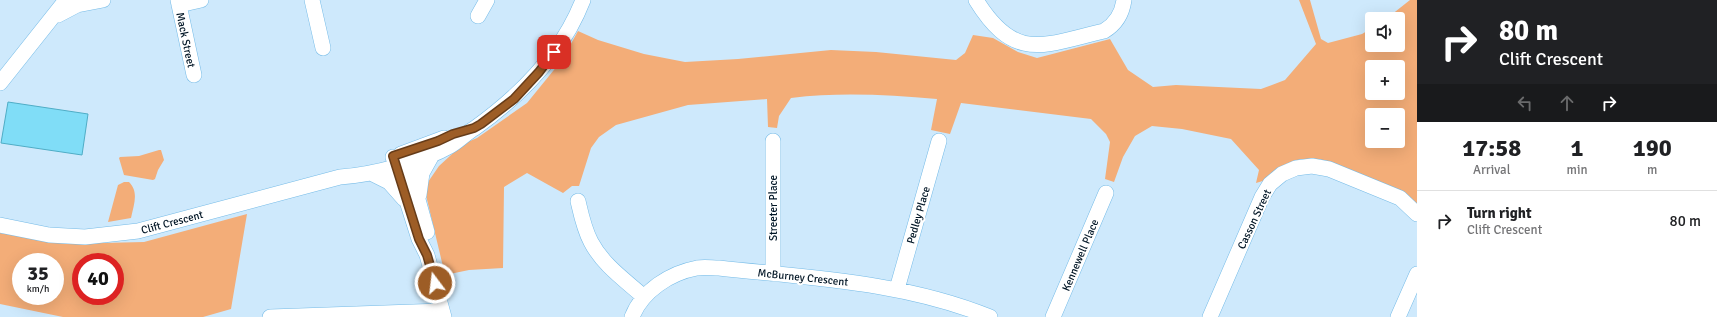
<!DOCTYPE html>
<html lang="en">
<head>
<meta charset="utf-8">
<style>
	:root { --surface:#fff; --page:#f6f6f6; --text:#202124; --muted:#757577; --line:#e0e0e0 }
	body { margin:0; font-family:Signika,sans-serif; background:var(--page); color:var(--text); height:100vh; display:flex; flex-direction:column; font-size:15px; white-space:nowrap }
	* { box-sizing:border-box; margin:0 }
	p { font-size:13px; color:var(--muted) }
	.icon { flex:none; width:22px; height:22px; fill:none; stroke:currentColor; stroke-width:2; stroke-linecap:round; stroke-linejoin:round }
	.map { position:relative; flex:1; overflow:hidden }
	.drawer { display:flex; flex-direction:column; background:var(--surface); width:300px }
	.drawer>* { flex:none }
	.guide { background:#202124; color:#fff; overflow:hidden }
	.controls { position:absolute; left:1365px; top:12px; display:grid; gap:8px }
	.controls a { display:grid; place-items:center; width:40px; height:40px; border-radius:4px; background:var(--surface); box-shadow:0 4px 16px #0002; font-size:20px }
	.speed { position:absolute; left:12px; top:253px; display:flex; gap:8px; font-size:20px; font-weight:700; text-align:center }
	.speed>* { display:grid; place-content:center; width:52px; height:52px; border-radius:50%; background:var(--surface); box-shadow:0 4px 16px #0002; line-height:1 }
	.speed small { font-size:10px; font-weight:400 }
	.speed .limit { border:6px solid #d22; background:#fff; color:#111 }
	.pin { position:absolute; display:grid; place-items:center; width:34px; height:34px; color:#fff; margin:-17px; border-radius:8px; box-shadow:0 2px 6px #0006 }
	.me { position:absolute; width:44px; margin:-22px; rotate:345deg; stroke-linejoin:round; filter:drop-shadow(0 0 3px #0008) }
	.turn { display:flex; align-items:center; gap:14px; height:84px; padding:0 16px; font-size:18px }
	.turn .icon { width:52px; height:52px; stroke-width:2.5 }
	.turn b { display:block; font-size:28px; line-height:34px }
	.lanes { display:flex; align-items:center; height:38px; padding:0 16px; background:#0003; justify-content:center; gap:20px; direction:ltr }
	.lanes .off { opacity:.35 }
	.eta { display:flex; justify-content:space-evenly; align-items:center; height:68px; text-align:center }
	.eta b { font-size:24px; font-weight:800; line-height:28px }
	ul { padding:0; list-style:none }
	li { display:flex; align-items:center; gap:12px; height:60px; padding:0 16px; border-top:1px solid var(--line) }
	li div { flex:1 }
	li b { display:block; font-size:15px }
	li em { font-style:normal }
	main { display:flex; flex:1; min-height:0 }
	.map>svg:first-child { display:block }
</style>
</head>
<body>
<main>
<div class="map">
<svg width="1417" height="317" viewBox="0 0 1417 317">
	<rect width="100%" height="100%" fill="#cee9fc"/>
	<path fill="#f3ad78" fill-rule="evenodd" d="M1299 0H1310L1321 39 1328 43 1362 34 1372 28V45H1398V19H1386L1410 0H1417V206L1320 159H1301L1286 164 1266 180 1256 183 1259 170 1231 139 1182 129 1152 126 1135 136 1123 157 1114 182 1105 179 1110 142 1106 134 1091 119 961 103 950 134 931 130 937 99C888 95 841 92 791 98L779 116 777 128 768 127 767 99 688 105 616 125 599 137 591 148 579 186H572L563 193 527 173 504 187 503 268 469 270 445 275 425 191 428 182 439 166 463 144 477 138 527 103 562 60 578 31 598 40 644 54 685 62 738 59 831 50 876 52 956 60 965 53 973 35 993 38 1018 52 1037 58 1110 39 1128 70 1153 87 1176 85 1261 89 1285 80 1316 44ZM1372 67H1398V93H1372ZM1372 115H1398V141H1372Z
		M159 150H161L164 160 158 170 155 179 153 180 124 175 119 158 120 157 139 156Z
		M124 182H129C139 192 134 204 131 218L108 222 118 185Z
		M247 214 231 309 203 317H63L0 304V233L35 238 102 243 144 242ZM21 262H55V296H21ZM81 262H115V296H81Z"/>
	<path fill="#80ddf7" stroke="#4fadc6" d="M8 102 88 114 82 155 1 143Z"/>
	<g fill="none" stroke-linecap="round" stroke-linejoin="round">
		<g stroke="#75bbe7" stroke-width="16">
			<path id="minor" d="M178 0 194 75
				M312 0 323 48
				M976 0C1015 63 1043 45 1104 31 1116 24 1122 14 1124 0
				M179 5 201 0
				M58 15 77 5 103 0
				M478 16 487 0
				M0 83 66 0
				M773 141V274
				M405 153 427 232
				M401 154 444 138
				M393 157 419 239 427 255 444 317
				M371 173 389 182 404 199
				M419 195 422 173 432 155
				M578 201C581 214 584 229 591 242 603 265 625 280 644 297
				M0 225 49 235 85 237 138 231 340 177C372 175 422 162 450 146 459 141 466 133 475 128 521 95 562 54 583 0
				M897 289 939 141
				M270 317 442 311
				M632 317C642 291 670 273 697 268 704 267 712 268 719 268 811 278 904 282 990 317
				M1053 317 1106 193
				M1210 317 1262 197 1270 184 1282 174 1296 168 1312 166 1329 169 1400 198 1417 214
				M1398 317 1417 274"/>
		</g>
		<use href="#minor" stroke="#fff" stroke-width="15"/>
	</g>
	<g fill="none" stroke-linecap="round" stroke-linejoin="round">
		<g stroke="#663c19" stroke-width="10">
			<path id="route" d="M435 283 427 255 419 239 393 156 438 141 453 134 474 128 481 124 514 99 539 72 554 52"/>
		</g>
		<use href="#route" stroke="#9d5d26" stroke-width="7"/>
	</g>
	<g text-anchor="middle" stroke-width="4" stroke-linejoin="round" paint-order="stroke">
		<g font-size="11" fill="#001525" stroke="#fff">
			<text transform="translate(186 40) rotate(78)" y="4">Mack Street</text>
			<text transform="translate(773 208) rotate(-90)" y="4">Streeter Place</text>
			<text transform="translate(918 215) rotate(-74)" y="4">Pedley Place</text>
			<text transform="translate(1254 219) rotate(-65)" y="4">Casson Street</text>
			<text transform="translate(172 222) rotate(-15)" y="4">Clift Crescent</text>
			<text transform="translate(1080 255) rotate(-67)" y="4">Kennewell Place</text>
			<text transform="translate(803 277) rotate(6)" y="4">McBurney Crescent</text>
		</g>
	</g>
</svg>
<div class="controls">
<a><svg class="icon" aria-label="sound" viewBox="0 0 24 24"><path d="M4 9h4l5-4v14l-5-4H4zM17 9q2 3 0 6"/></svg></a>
<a>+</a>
<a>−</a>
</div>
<div class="speed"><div>35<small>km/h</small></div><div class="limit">40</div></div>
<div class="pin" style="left:554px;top:52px;background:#d93025"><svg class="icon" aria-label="arrive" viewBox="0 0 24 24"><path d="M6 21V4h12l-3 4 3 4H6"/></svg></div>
<svg class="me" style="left:435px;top:283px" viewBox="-20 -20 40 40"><circle r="17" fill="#9d5d26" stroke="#fff" stroke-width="3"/><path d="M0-11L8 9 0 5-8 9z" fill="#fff"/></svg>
</div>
<section class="drawer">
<div class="guide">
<div class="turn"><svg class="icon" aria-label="right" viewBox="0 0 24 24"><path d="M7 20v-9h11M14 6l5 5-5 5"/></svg><div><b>80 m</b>Clift Crescent</div></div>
<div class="lanes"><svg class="icon off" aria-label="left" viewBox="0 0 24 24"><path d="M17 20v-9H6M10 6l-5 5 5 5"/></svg><svg class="icon off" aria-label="ahead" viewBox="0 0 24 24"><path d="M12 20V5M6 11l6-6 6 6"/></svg><svg class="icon" aria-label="right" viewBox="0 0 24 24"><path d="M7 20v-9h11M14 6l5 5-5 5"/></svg></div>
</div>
<div class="eta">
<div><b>17:58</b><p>Arrival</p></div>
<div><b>1</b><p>min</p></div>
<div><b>190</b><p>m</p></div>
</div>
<ul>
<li><svg class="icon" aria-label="right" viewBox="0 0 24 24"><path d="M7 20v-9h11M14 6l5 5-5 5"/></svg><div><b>Turn right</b><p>Clift Crescent</p></div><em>80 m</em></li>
</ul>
</section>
</main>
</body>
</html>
